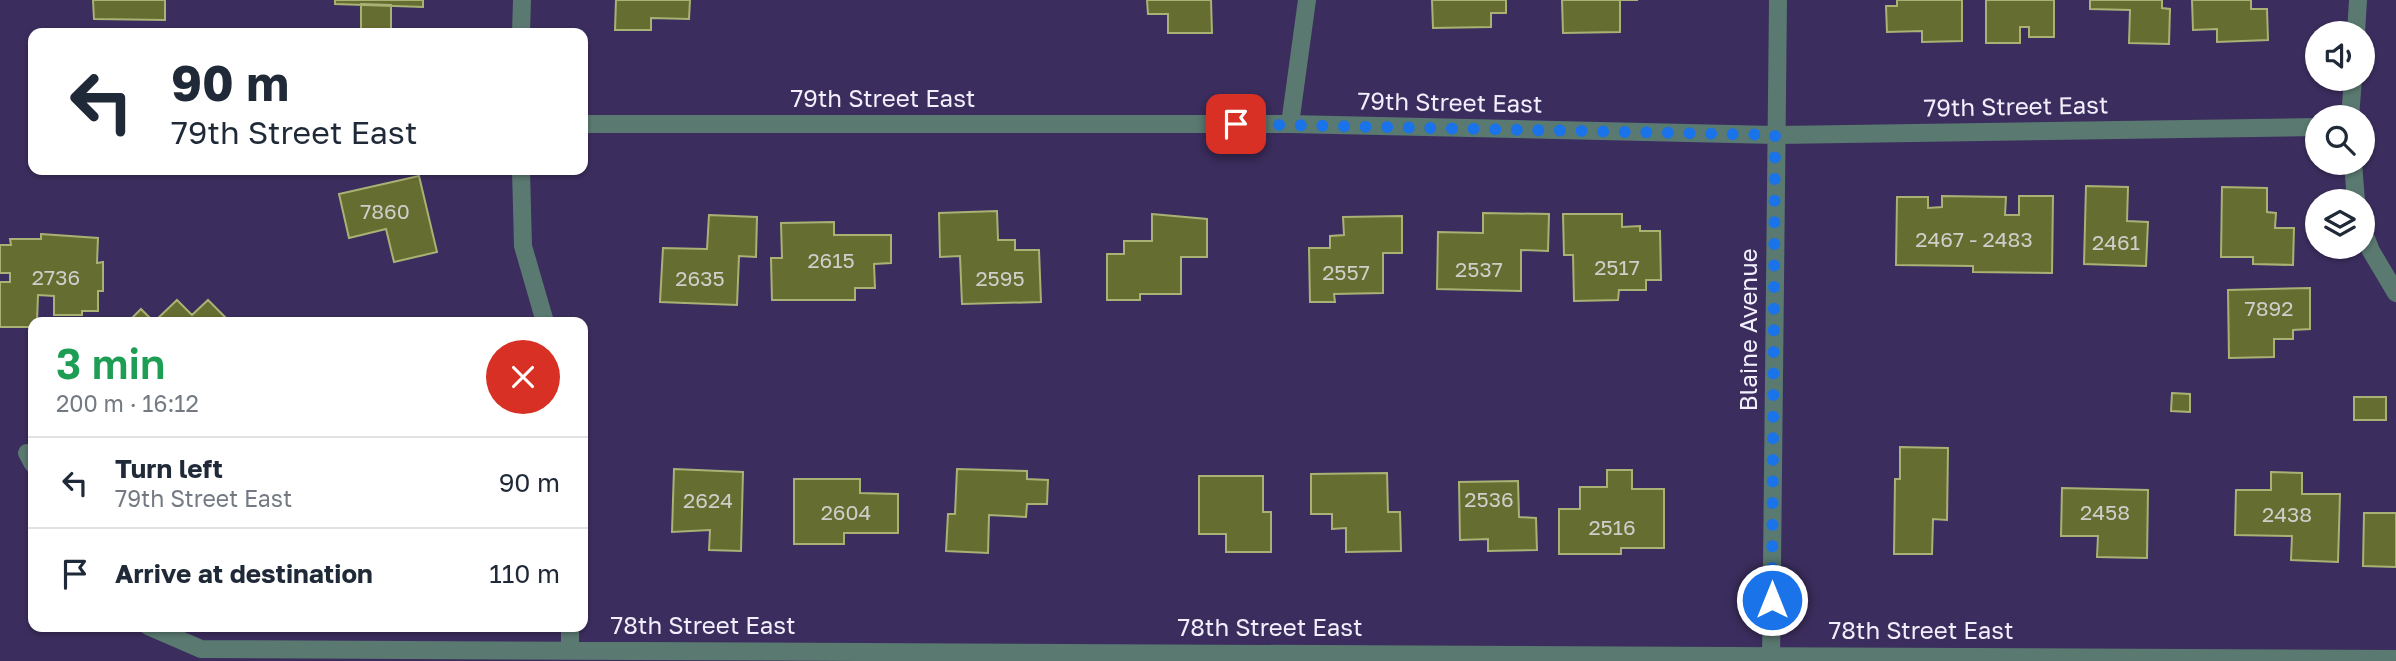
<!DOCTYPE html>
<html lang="en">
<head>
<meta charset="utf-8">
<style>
	:root { --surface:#fff; --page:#f2f2f3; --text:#1f2937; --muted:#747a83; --line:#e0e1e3 }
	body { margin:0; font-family:"Golos Text",sans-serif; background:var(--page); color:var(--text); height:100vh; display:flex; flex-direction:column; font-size:26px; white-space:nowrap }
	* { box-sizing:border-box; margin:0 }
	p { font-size:23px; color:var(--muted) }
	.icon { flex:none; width:38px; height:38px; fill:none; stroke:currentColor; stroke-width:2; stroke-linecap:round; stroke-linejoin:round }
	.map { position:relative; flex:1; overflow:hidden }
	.drawer { position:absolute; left:28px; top:317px; width:560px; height:315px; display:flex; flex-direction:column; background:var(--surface); border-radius:14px; box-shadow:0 2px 5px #0004 }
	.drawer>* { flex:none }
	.guide { position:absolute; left:28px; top:28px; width:560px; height:147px; border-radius:14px; box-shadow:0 2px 5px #0004; background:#fff; color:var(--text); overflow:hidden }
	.tools { position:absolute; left:2305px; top:21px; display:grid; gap:14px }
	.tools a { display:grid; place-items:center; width:70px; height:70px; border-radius:50%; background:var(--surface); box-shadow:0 2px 5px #0004; font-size:35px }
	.pin { position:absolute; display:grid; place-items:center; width:60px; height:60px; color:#fff; margin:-30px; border-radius:14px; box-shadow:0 4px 10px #0006 }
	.me { position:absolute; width:77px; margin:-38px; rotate:0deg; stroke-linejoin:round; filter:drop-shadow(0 0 5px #0008) }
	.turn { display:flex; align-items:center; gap:24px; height:147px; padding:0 28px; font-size:32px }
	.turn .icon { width:91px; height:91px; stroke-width:2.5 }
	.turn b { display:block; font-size:49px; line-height:60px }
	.round { display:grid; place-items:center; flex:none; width:74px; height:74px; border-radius:37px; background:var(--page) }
	.summary { display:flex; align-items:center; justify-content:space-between; height:119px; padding:0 28px }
	h1 { font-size:42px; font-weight:600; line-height:52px; color:#1e9e55 }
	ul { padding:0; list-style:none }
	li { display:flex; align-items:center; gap:21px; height:91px; padding:0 28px; border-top:2px solid var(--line) }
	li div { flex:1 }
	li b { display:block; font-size:26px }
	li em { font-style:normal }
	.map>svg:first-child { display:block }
</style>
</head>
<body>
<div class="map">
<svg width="2396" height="661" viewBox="0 0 2396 661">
	<rect width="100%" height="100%" fill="#3b2d5d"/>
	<path fill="#666d31" stroke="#a9b274" stroke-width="2" d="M93 0H165V20L94 19Z
		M335 0H423V7L335 4Z
		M616 0H690L689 19 651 18V30H615Z
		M1147 0H1211L1212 33H1168V14H1148Z
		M1432 0H1506V13H1491V27L1433 28Z
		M1562 0H1638H1620V32L1563 33Z
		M1897 0H1962V41L1922 42V31L1887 32 1886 6H1897Z
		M1986 0H2054V37H2029V27H2020V43H1986Z
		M2090 0H2162V8L2170 9 2169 44 2129 43 2130 10 2090 9Z
		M2192 0H2251V9H2267L2268 40 2217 42V29L2193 30Z
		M361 4 391 5V30H361Z
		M419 176 437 252 394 262 386 229 349 238 339 194Z
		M2086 186 2128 187 2127 221 2148 222 2146 266 2084 264Z
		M2222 187 2267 188V212L2276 213 2275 228H2294L2293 265 2253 264V257H2221Z
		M1942 196 2006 197 2005 215H2019V196H2053L2052 273 1973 272V266L1896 265 1897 197H1928V208L1942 207Z
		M997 211 998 240H1015V250H1039L1041 302 962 304 960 256 940 257 939 213Z
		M1483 213 1549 214 1548 251 1521 250V291L1437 289 1438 232 1483 233Z
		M1152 214 1207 219V257H1181V294H1140V300H1107V254H1124V241H1152Z
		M1563 214H1622V227L1640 226V231H1660L1661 280H1646V290H1619L1618 300 1574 301 1573 255H1564Z
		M709 215 757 217 756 257 739 256 737 305 660 302 663 248 707 249Z
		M1402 216V253H1383V293L1334 294 1335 302H1310L1309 248H1330V236L1344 235 1343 217Z
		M834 222V235H891V263L874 264 875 288H855V300H772L771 258H782L781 223Z
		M41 234 98 238 97 263 103 262V291H98V311H82V315H54V296L38 295 37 322H33V327H0V282H10V273H0V245H11L10 239H41Z
		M2310 288V329L2293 330V339H2274V357L2229 358 2228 290Z
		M177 300 192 315 208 300 229 321 154 322Z
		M141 309 154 322H128Z
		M2172 393 2190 394V412L2171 411Z
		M2354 397H2386V420H2354Z
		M1900 447 1948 448 1947 520 1933 519 1932 554H1894L1895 479H1900Z
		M674 469 743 472 741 551 709 550 710 530 672 532Z
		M957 469 1027 471V479L1048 480 1047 504H1027L1026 517 989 515 988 553 946 551 948 514H955Z
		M1607 470H1632V489H1664V548H1621V554H1559V509H1580V487H1607Z
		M2271 472 2302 473V494H2340L2338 562 2291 560 2292 536 2235 535 2236 490H2271Z
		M1387 473 1388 512H1400L1401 551 1346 552V528L1332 529V514H1311V474Z
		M1199 476H1263V512H1271V552H1226V534H1199Z
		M794 479H860V493L898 494V533H844V544H794Z
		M1518 481 1519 517 1536 518 1537 550 1488 551V539L1460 540 1459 482Z
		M2062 488 2148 490 2147 558 2097 557 2098 536H2061Z
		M2364 513H2396V567L2363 566Z"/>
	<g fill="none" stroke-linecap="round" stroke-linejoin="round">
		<path stroke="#5a7970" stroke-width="18" d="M521 33 522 0
			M2356 33 2358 0
			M2350 117 2353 79
			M583 124H1290L1775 135 2317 127
			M1290 124 1307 0
			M2353 163 2356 201
			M521 170 523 246 545 322
			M2362 228 2371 251 2396 293
			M27 453 33 464
			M148 626 201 649 2396 659
			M570 650V626"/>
		<path stroke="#5a7970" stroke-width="18" d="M1771 661 1778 0"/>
	</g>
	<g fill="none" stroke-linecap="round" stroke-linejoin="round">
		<path stroke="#1a73e8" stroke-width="12" stroke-dasharray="0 21.6" d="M1236 124 1775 135 1772 600"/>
	</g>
	<g text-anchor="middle" stroke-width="5" stroke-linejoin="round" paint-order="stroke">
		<g font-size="21" fill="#cfcec9">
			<text x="385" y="219">7860</text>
			<text x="1974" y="247">2467 - 2483</text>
			<text x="2116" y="250">2461</text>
			<text x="831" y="268">2615</text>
			<text x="1617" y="275">2517</text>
			<text x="1479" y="277">2537</text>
			<text x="1346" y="280">2557</text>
			<text x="56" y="285">2736</text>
			<text x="700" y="286">2635</text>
			<text x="1000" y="286">2595</text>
			<text x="2269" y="316">7892</text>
			<text x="1489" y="507">2536</text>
			<text x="708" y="508">2624</text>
			<text x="846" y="520">2604</text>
			<text x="2105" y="520">2458</text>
			<text x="2287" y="522">2438</text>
			<text x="1612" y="535">2516</text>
		</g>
		<g font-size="24" fill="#f2effc" stroke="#3b2d5d">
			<text x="883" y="107">79th Street East</text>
			<text transform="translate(1450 103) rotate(1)" y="8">79th Street East</text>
			<text transform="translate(2016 107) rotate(-1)" y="8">79th Street East</text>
			<text transform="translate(1749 330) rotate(-90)" y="8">Blaine Avenue</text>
			<text x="703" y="634">78th Street East</text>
			<text x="1270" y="636">78th Street East</text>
			<text x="1921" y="639">78th Street East</text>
		</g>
	</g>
</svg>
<div class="tools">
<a><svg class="icon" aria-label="sound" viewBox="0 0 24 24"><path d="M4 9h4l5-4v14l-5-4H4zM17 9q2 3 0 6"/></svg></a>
<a><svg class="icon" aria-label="search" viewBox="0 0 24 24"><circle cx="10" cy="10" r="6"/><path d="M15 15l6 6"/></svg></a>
<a><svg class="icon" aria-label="layers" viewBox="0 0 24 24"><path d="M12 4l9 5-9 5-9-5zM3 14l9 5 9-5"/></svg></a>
</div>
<div class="pin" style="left:1236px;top:124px;background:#d93025"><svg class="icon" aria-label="arrive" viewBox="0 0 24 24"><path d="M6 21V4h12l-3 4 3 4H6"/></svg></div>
<svg class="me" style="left:1772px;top:600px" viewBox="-20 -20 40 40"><circle r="17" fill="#1a73e8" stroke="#fff" stroke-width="3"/><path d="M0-11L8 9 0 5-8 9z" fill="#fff"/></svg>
<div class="guide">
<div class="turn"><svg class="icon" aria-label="left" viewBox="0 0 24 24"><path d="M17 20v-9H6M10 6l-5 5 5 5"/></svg><div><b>90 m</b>79th Street East</div></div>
</div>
<section class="drawer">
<div class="summary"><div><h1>3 min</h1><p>200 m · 16:12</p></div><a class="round" style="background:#d93025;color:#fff"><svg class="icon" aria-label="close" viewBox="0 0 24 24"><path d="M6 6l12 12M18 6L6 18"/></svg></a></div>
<ul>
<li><svg class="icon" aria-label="left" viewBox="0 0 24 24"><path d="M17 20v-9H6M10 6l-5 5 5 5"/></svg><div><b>Turn left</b><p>79th Street East</p></div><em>90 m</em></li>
<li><svg class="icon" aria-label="arrive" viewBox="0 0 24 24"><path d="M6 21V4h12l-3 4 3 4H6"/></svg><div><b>Arrive at destination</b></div><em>110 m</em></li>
</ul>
</section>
</div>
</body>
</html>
